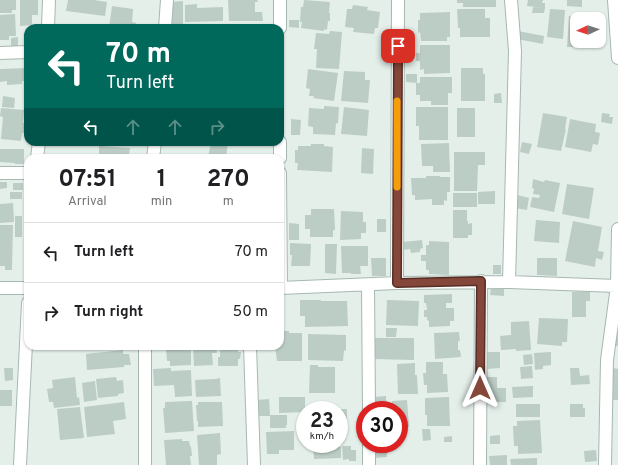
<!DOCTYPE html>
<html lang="en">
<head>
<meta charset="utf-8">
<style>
	:root { --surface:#fff; --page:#f6f6f6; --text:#202124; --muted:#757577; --line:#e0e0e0 }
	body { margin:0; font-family:Overpass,sans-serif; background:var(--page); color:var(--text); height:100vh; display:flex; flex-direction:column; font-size:15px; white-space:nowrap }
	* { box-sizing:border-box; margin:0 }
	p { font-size:13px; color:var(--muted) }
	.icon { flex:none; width:22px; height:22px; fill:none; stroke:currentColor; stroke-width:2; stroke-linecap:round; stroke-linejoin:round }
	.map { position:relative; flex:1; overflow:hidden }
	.panel { position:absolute; left:24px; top:154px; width:260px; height:196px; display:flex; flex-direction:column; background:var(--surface); border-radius:12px; box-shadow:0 1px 3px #0004 }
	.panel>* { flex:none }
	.hud { position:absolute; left:24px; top:24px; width:260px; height:122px; border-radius:12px; box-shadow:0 1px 3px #0004; background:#00695c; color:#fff; overflow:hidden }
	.needle { width:26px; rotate:266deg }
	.buttons { position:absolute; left:570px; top:12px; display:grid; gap:8px }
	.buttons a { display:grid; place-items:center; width:36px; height:36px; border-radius:8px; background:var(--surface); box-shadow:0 1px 3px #0004; font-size:20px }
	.speed { position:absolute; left:296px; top:401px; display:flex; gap:8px; font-size:20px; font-weight:700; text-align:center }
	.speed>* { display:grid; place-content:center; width:52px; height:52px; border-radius:50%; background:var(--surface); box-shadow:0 1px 3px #0004; line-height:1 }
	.speed small { font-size:10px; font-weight:400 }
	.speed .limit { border:6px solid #d22; background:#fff; color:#111 }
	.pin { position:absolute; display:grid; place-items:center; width:34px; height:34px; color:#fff; margin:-17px; border-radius:8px; box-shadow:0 2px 6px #0006 }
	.me { position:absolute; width:44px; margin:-22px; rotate:0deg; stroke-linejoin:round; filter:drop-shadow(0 0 3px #0008) }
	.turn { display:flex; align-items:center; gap:14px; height:84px; padding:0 16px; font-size:18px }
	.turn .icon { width:52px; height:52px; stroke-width:2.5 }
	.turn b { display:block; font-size:28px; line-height:34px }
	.lanes { display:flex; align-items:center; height:38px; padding:0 16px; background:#0003; justify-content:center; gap:20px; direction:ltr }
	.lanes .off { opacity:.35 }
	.eta { display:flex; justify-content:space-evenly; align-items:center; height:68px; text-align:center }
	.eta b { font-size:24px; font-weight:700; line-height:28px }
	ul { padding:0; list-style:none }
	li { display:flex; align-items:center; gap:12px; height:60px; padding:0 16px; border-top:1px solid var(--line) }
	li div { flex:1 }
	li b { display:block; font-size:15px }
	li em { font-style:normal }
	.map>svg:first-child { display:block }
</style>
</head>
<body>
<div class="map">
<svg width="618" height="465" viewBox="0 0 618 465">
	<rect width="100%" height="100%" fill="#e4efea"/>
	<path fill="#bccdc5" d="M0 0H16V10H12V13H0Z
		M20 0H38V15H32V25L20 26Z
		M68 0H94L107 2 105 16 66 11Z
		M228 0H257L258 2H255V12H262L263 21H229Z
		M304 0 330 2 329 13H330V21H328L327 30 324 29V31L301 28 302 22H300L301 7H303Z
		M457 0H496V7H463V3H457Z
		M528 0H543L542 3H545V8L527 6Z
		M567 0H582V7L567 6Z
		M183 1V27L171 28 170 2Z
		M197 4V8L223 7V21L185 22V5Z
		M353 5 368 7 367 10 380 12 378 28H375L374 34 353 32 354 28 345 27 347 9H352Z
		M112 6 133 9 132 22 136 23V28H109Z
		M533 7 545 8 544 13H532Z
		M457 9H485V18H490V37H460V28H458Z
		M550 9 565 10 563 39 547 37Z
		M450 12V37H447V41H421L420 32 418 33V20H420V13Z
		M15 14 16 36H9V40H0V15Z
		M569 16 586 18V19H577V41H592V47L582 46V47H567Z
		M289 20H299V28L289 27Z
		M244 24V28H217V25Z
		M330 31 342 32 339 69 316 68 317 49H314L316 33 329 34Z
		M518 31 544 36 543 44 517 39Z
		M18 37V47H11V38Z
		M420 45H450V73L424 74V69L420 70V61H416V53H420Z
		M28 68V81H22V84L7 85V81L0 82V69Z
		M461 68H483V74H485V101H461Z
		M308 69 338 73 334 101 313 98 314 96H309L310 89 306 88Z
		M344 71 365 72V80H370L368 103 341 101Z
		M406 74H417V83L406 82Z
		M420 77H452V93H448V105H431V101H420V95H416V83H420Z
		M501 93 502 103H494V94Z
		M3 96 15 98 14 108 2 107Z
		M324 106 339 107 338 124 336 123 335 135 313 134V127L308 126 309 108 324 109Z
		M344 107 369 110 367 136 341 134Z
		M416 107H448V140H419V126H416Z
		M1 108 24 110 23 123H24V133H22L21 141 1 139 3 117 0 116Z
		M457 108H475V137H457Z
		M543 113 567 117 565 129H566L561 151 537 147Z
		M602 113 610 114 609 117H613L612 124 601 122Z
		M291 119 301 120 300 135H291Z
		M570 119 596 124 595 132 600 133 598 145 593 144 591 152 565 147Z
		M211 142H228L226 158H208Z
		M522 142 532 144 529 154 520 152Z
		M449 143 450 172H433V166H422L421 144Z
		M311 144H324V146L333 147 332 172 297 170 298 163H295V150H298V146H311Z
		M99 146 130 148 129 155H131V158H99Z
		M362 148 374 149 373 174 361 173Z
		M0 149H24V164H15V163L0 162Z
		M454 152H485V165H478L477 191H454Z
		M426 176H440V177H450V192H447V201L444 200V205H432V199L415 200V195H412L411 178H426Z
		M533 179 544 182 545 180 560 183 554 212 530 207 532 197 539 198 540 195 533 194 534 189 532 188Z
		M0 182H7V188L0 189Z
		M13 183H23V190H13Z
		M567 184 594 188 589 219 562 214Z
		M495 191V204H478V192Z
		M10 192H22V199H10Z
		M453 193H477V207H453Z
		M517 195 529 198 527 210 514 208Z
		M13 203 14 222 0 223V204Z
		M311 209H334L335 230H333V237H310V229H305V215H311Z
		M453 210H467V221H468V224L472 223V235H468V238H453Z
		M341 211 363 212V222H366V233H361V239L340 240Z
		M15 216H22V237H15Z
		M377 219H386V232H377Z
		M536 220 560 222 559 243 534 241Z
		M573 221 602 227 598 251 604 252 602 260 596 258 595 267 565 261Z
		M289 223 299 224V240H289Z
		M0 225H13L12 270H5V266H0Z
		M422 240 423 248 420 249V252L411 253 410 249 403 250V242Z
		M429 241 449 242V275L429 274V270H426V261H421V255H426V245H429Z
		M290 243 311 244 310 266H291L292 255H290Z
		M325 244H337L336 274 325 273Z
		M341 246H368V266H360L361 274H351V273H342Z
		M371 258H386V276H372Z
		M537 258H557V276L537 275Z
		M493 265H501V274H493Z
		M491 288H504V296L490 295Z
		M590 291V301H586V317H572V292Z
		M452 294V303H446V308H454V321H450V326L429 327V321L427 320V317H424V310H427L426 303H424V295Z
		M300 300H321V301H347L348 326 305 327V316H300Z
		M387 300 419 301 418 326 386 325Z
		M539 318 568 319 567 342H562V346L537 344Z
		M529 321 531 350 516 351V349L501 350 500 336 511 335V322Z
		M386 328H397L396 337H386Z
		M280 331H289V333H302V361H277L275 346H280Z
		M459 332 460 341H458V350H460L461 357 435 359 434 333Z
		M614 332H618V346H615Z
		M308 334 346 335V351L344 350 343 361 308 360Z
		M374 338H414V360L373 359Z
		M175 346H191V365L170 366V361H167L166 348H175Z
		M193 346H216L217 353H212L213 365 194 366Z
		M220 346H238V352H241L240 359H238V366H218V357H220Z
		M123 350V354H129L131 365H124V367L87 370 86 354Z
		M485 352H500V368L486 369Z
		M551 352V365L543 366V369L535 370 534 353Z
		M532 354 533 364 524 365 523 355Z
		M426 362H443V374H447L448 392 427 393V385H424L423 373H426Z
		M415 363V375H417L418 394H398L397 364Z
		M310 365H318V367H335V393H309Z
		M532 366 533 378 521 379 520 367Z
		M4 368H13V380L5 381Z
		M171 368V371L191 370 192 396 175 397 174 385 154 386 153 369Z
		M570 368H579L580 376 589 375 590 384 571 385Z
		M613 368 618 369V400H612Z
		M75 377 77 398 79 397 80 405 54 408 53 402H49L47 389 53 388 52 380Z
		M116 377 117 381 123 380 124 393 118 394V396L98 398 96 379Z
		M486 377H497V388H506V402H486Z
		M220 378 221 396 196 397 195 380 215 379Z
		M95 381 97 400 84 402 82 383Z
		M533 386V397L513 398 512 387Z
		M0 390H12V406H0Z
		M386 396V408H373L372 397Z
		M279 397H305V412L279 413Z
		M449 397 450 426H427V415H425V398Z
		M269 399 270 416H256V400Z
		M407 400 409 427H401V429H399V410H389V404H392V401Z
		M192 401 194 431 165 433 163 408H165V402Z
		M124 402 126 419 113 421 115 434 87 437 84 407Z
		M198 402H222L223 426 198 427V421H197L196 405H198Z
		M516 404H540V417H516Z
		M570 404H583V408H585V417H570Z
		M80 407 84 438 60 440 57 409Z
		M339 409H347V428H339Z
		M270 415H287V425H286V428H270Z
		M540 420 542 453 518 454V446H514L513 426H517V421Z
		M422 429H430L431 440 423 441Z
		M294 431V450H279V454H267L266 432Z
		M220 433 221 454 217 455V465H199L197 435Z
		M500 435V444H490V436Z
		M452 436V442H444V437Z
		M182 439V441H189L190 446 191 447 192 456H190L191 465H166L164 440Z
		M313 444H332V447H341V458L314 459Z
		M373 444H386L387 457 374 458Z
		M342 446H351V450H356V461H349V459L343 460Z
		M596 450 597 461 585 462 584 451Z
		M507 455V465H490L489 456Z
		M537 458V465H511L510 459Z"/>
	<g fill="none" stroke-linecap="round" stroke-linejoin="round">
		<g stroke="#a6b8b1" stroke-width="14">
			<path id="street" d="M614 0 618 58
				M48 28 49 0
				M165 28 167 0
				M280 28V0
				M0 53 28 52
				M280 142V158
				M37 158 39 142
				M153 158 155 142
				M0 173H28
				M280 173 281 288
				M509 282 617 286
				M397 283 398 0
				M368 285 369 410
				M0 288H28
				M280 288 397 283 509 282 515 51 511 0
				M145 346V465
				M250 346 254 465
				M369 444V465
				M20 465 28 303
				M480 465 481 281
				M605 465 607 360 617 286 618 229"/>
		</g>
		<use href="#street" stroke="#fff" stroke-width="12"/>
	</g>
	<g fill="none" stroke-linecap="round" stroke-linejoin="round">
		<g stroke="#562e25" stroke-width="10">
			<path id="route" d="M398 46 397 283 481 281 480 388"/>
		</g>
		<use href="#route" stroke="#844739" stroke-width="7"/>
		<path stroke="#f59e0b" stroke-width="7" d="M397 187V101"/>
	</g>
</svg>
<div class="buttons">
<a><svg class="needle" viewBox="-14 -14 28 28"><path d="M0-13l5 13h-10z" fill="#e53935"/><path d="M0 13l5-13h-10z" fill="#757577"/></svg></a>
</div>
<div class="speed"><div>23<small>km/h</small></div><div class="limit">30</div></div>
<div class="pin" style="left:398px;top:46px;background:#d93025"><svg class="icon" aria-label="arrive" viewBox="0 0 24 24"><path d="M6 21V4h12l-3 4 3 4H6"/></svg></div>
<svg class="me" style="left:480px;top:388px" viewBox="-20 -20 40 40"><path d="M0-17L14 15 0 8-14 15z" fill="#844739" stroke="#fff" stroke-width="4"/></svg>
<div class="hud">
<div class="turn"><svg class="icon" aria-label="left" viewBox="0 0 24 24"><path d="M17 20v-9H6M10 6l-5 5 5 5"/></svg><div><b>70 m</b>Turn left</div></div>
<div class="lanes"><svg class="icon" aria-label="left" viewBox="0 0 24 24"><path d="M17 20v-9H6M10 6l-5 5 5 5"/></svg><svg class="icon off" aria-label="ahead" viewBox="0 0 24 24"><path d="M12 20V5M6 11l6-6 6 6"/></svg><svg class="icon off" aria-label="ahead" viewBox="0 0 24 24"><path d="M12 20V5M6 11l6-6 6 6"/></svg><svg class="icon off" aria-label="right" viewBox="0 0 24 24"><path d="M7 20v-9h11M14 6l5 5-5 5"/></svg></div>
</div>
<section class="panel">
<div class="eta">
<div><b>07:51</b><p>Arrival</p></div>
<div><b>1</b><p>min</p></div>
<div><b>270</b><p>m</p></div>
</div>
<ul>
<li><svg class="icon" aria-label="left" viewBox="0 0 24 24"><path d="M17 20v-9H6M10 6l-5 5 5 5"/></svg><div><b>Turn left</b></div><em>70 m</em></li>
<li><svg class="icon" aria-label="right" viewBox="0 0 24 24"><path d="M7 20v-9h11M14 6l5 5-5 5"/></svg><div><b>Turn right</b></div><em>50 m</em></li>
</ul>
</section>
</div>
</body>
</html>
